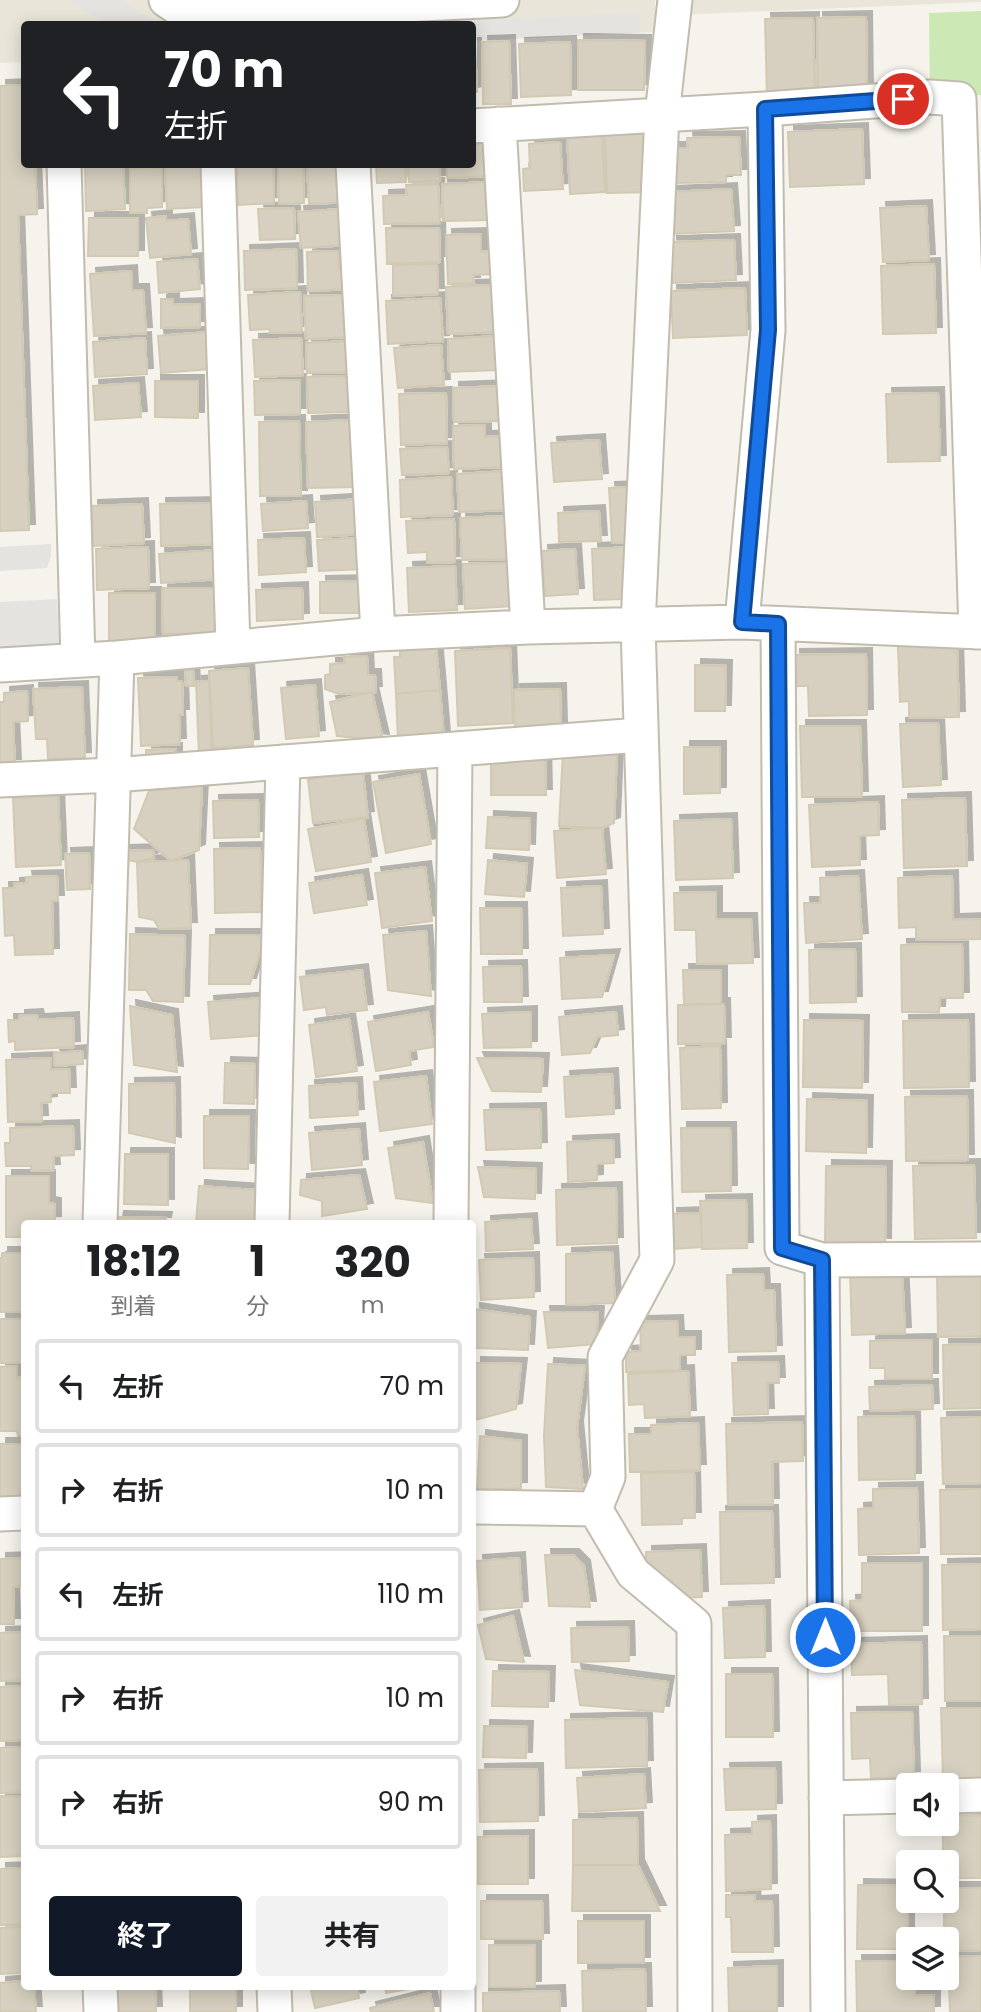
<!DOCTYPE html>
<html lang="ja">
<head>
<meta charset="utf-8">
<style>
	:root { --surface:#fff; --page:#f2f2f2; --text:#202124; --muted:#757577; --line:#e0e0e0; --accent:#111827 }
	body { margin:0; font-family:Poppins,"Noto Sans JP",sans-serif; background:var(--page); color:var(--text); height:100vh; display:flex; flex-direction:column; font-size:26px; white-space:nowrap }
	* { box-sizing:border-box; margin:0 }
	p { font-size:23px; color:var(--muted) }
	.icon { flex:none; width:38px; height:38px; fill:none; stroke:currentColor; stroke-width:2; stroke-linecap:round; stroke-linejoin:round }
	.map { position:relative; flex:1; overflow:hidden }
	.drawer { position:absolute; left:21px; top:1220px; width:455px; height:770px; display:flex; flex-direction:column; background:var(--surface); border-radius:7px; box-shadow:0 4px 18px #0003 }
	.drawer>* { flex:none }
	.top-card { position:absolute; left:21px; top:21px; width:455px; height:147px; border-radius:7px; box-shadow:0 4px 18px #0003; background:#202124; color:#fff; overflow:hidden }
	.buttons { position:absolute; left:896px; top:1773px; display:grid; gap:14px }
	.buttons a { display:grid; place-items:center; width:63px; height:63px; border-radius:7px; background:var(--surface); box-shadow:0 4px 18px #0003; font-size:35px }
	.pin { position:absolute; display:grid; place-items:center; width:60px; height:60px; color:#fff; margin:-30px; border:4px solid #fff; border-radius:50%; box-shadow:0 2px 7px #0007 }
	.me { position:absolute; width:77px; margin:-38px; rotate:0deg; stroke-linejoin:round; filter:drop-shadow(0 0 5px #0008) }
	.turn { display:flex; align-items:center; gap:24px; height:147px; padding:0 28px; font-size:32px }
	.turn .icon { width:91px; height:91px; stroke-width:2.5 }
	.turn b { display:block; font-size:49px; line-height:60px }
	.eta { display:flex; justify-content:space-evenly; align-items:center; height:119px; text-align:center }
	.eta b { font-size:42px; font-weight:700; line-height:49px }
	.action { display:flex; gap:14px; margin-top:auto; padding:14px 28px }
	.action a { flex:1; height:80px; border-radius:7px; background:var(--accent); color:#fff; font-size:28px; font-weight:700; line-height:80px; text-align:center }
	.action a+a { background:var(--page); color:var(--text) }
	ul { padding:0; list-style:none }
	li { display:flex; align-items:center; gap:21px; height:94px; margin:0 14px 10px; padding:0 14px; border:4px solid var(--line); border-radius:7px }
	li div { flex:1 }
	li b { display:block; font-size:26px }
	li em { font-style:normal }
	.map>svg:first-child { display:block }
</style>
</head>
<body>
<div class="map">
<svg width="981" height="2012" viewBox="0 0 981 2012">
	<defs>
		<filter id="shadow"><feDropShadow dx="6" dy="-6" stdDeviation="0" flood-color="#0004"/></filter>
	</defs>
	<rect width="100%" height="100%" fill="#f5f3eb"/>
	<path fill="#e9e6d9" d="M0 0H655V32L473 41 472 24H24V62L0 63Z
		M678 0H981V2L678 15Z"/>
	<path fill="#cce9b5" d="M981 11V95L930 97 929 13Z"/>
	<path fill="#e4e3df" d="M68 0H121L159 24H106Z
		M639 13 640 32 473 40 472 24H398Z
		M51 544V556L47 568 0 571V547Z
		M57 599 60 653 0 656V602Z"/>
	<path fill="#d7d0c0" stroke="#d2c9b3" stroke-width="2" filter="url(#shadow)" d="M866 17 867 96 818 97 817 18Z
		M813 18 815 96 767 97 765 19Z
		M578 40 645 41 644 90H578Z
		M509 41 511 104H483L482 42Z
		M570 42 571 95 521 97 519 44Z
		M472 44H475L477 92 472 93Z
		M24 85V164H35L37 214 18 215 29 530 0 531V86Z
		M862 129 864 184 790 187 788 132Z
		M652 131 654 192 607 193 605 132Z
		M602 132 605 192 570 194 567 134Z
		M490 135 491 176 447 178V164H472V136Z
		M739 137 741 175H726V182L675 183 674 148H688L687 138Z
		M560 142 563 189 524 191 523 169 530 168 529 144Z
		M123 164 125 209 86 211 85 166Z
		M165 164H202L204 207 167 209Z
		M237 164H273L274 203 238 205Z
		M278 164H303L304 203 279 204Z
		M307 164H350L352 202 309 204Z
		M376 164H405L406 182 377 183Z
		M408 164H439L440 181 409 182Z
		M162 168V207L147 208V213H130V169Z
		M492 182 493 220 443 221 442 184Z
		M438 184 440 223 384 224 383 196 407 195 406 185Z
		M731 189 734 231 671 234 670 192Z
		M926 206 929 260 883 262 880 208Z
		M294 208 295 239 260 240 258 209Z
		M340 209 349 245 301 248 298 212Z
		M166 216V221L188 219 191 254 150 258 146 218Z
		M89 218H138V256H88Z
		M386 228H439L440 262 387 264Z
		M481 234V252L492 251 493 274 473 275 474 283 448 284 446 235Z
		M734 240 736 280 672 283 671 242Z
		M296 249 297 288 245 290 244 251Z
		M338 251 339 269 352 268 353 289 308 291 307 252Z
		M197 259 200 289 159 293 157 262Z
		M437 264 438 294 393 296V265Z
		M934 264 936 333 883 334 881 266Z
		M131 271 132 290H143L146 333 94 336 90 274Z
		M498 285 500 332 448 334 446 287Z
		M745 288 747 335 673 338 671 291Z
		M300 292 302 332 270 333V329L250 330 248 295Z
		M351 295 352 337 306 339 304 296Z
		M440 298 443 341 388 344 386 301Z
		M161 299H173V305L200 304V327L161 328Z
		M208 332 211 369 161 373 158 336Z
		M497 336 499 370 449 372 448 339Z
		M145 338 147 374 95 377 93 342Z
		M301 338 303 375 255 377 253 340Z
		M352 341 353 372 307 373 306 343Z
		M441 345 444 385 398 388 394 348Z
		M350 376 351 412 308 413 307 377Z
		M300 380V414L255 415 254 381Z
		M155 381H198V418L155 417Z
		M138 383 141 417 95 420 93 386Z
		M503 386 504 421 454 422 453 388Z
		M446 393 447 443 401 445 399 394Z
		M938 393 940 461 888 462 886 394Z
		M353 420 356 487 308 488 306 422Z
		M299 421 301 496H260L259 422Z
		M485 425V437L505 436 506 467 454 469 453 426Z
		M599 440 602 479 554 482 551 443Z
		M447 447 449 473 402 475 400 449Z
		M508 471 510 510 459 512 457 474Z
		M451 477 453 515 401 517 400 480Z
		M637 487 638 542 612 543 609 488Z
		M361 499 363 534 317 537 315 502Z
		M306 501 308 528 263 531 261 504Z
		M214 503 215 544 161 546 160 504Z
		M142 504 144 543 93 546 92 506Z
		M599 511 601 541 559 542 558 513Z
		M510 516 511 559 462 560 460 518Z
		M454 519 455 562 427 563V552L408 553 406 521Z
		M304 538 306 572 259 575 258 540Z
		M362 538 364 569 319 571 317 540Z
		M148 547 149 588 97 590 96 549Z
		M633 547 634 572H623V599L594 600 592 549Z
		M575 549 578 594 545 596 542 551Z
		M218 550 221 579 161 583 159 554Z
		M511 563 512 606 465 609 463 564Z
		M455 566 457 610 409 612 407 568Z
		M364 581V613H320V582Z
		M162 588H224L225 633 163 634Z
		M302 588 303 619 257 621 256 590Z
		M109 593H155V641L109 642Z
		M436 645 440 690 396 694 394 657H400V647Z
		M957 645 959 717 909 718V701L900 702 898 646Z
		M510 648 513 723 458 726 455 651Z
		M866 654 867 715 809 716 808 686H795L794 655Z
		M367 656 368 675H375L376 692 339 694 325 689V675L330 674V664L345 663 344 657Z
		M695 665 726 666 725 711H695Z
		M248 668 253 745 213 748 209 671Z
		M185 670H193L194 686H186Z
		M177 677V681H182L183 715H179L180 744 141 746 138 678Z
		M209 681 212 755 199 756 196 682Z
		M315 685 319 736 286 739 281 688Z
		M82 687 85 758 48 759 47 739H36L33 689Z
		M560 689 561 728 515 729 514 690Z
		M440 690 444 738 398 741 396 694Z
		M27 691 28 721 13 722 15 765H0V702H4V693Z
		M372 692 383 740 337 736 330 702Z
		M938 723 941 785 903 787 900 724Z
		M800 726H860L862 797H802Z
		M684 747H720V793L684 794Z
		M176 749V757H146V750Z
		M491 750H545L546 795H491Z
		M563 752 617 754 614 823 602 828 559 826Z
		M363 773 368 817 313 823 308 779Z
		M419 774 431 844 386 853 373 782Z
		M202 786 199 850 171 861 134 829 149 791Z
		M58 796 61 865 16 867 13 798Z
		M965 798 967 866 904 868 902 800Z
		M258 800 259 837 214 838 213 801Z
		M878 802 879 835 859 836 860 865 812 867 809 805Z
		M488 817 530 819 529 850 486 848Z
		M364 819 371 862 316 871 308 829Z
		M731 819 733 878 676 880 674 821Z
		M602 828 606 874 557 878 554 831Z
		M260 848 261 912 215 913 214 849Z
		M153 850 154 858 137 862 123 859V851Z
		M89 853 90 889 67 890 65 854Z
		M188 860 191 928 159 929 154 920 139 917 137 862Z
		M488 860 527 864 524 897 485 894Z
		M425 867 432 921 382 928 375 873Z
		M362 875 367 905 314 913 309 883Z
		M57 876 58 901H52L53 954 15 955 14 935 5 936 3 888H14V884L27 883 26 877Z
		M858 876 862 939 806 943 804 903H821L820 878Z
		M952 876 953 920 981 919V939L916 940V927L899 928 898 878Z
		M601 886 603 934 563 936 561 888Z
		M716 892V919H751L753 963 697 964 696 930H675L674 893Z
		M480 908H521L522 954H481Z
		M426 931 431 996 388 990 383 935Z
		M130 934 185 936 183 1002 153 1001 146 990H129Z
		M210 935H265L250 984H209Z
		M962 944 963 998H940L939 1012H902L901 945Z
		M855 949 856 1002 810 1003 809 950Z
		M614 955 602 997 562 999 560 958Z
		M521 966 522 1002H484L483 967Z
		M362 970 367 1010 327 1015 326 1007 304 1010 300 977Z
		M683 970H721V1004H684Z
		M264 998 267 1035 211 1039 208 1002Z
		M724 1004 725 1043 678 1044V1005Z
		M130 1006 172 1015 177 1072 134 1065Z
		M428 1012 434 1047 409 1051 411 1065 376 1071 368 1022Z
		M531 1012V1047L484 1048 482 1014Z
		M616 1012 618 1035 597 1037 590 1053 562 1055 559 1017Z
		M37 1015 38 1020 73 1018 74 1047 15 1050V1041L9 1042 8 1020H19V1016Z
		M349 1019 357 1071 316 1077 309 1025Z
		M804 1020 863 1021 862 1088 803 1087Z
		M968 1020 969 1087 904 1088 903 1021Z
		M720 1046 721 1108 682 1109 680 1048Z
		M82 1051 83 1064 55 1066 54 1053Z
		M51 1058V1070L69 1069 70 1093H51V1102L41 1103 42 1121 8 1122 6 1060Z
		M477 1058 543 1059 541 1092 492 1091Z
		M225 1063 255 1064 254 1104 224 1103Z
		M612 1074 614 1114 566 1117 564 1077Z
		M426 1076 432 1124 380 1131 374 1082Z
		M174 1083 175 1143 129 1133V1084Z
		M356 1083 358 1115 310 1118 309 1086Z
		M967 1096 968 1160 906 1161 905 1097Z
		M807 1099 867 1101 866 1153 806 1151Z
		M540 1109 541 1148 486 1150 484 1110Z
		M204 1116H249L248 1169 204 1168Z
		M73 1126 74 1155 53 1156 54 1170 31 1171V1166H6L5 1143H10V1128Z
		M681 1128H730L731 1191 682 1192Z
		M359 1129 362 1165 312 1170 309 1133Z
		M613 1140 614 1163 597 1164V1180L568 1182 567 1142Z
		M423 1142 433 1203 396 1198 388 1148Z
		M125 1154H168V1205L124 1204Z
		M974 1165 976 1238 915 1239 913 1166Z
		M826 1166 886 1167 885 1244 825 1243Z
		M478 1167 536 1169 535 1199 484 1197Z
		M359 1175 367 1209 322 1216V1201L300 1195 301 1180Z
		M6 1176H49V1203L55 1204V1222L24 1223V1237H6Z
		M199 1186 257 1190 255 1223H196Z
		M616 1188 617 1243 557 1245 556 1190Z
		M746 1200 747 1248 702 1249 700 1201Z
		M701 1213 702 1247 672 1249 671 1214Z
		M118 1217 166 1218 165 1223H117Z
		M531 1219 533 1249 486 1251 485 1222Z
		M612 1252 615 1303 566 1305V1254Z
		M2 1253H23L24 1312H0V1258H2Z
		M533 1258 534 1297 481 1300 479 1260Z
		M902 1268 905 1333 852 1335 850 1270Z
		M981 1272V1336L938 1337 937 1273Z
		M763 1274 764 1290H774L776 1351 729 1352 727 1275Z
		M474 1309 530 1317 528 1350 475 1348Z
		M544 1312H598L596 1344 548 1348Z
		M0 1319H24V1363H0Z
		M677 1321 678 1337H695V1355H680V1370L626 1372V1352L641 1351 640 1322Z
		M932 1340V1379H885V1368H870V1341Z
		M981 1344V1408L944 1409 943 1345Z
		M778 1362 779 1383H767L768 1414 734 1415 732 1363Z
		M475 1363 521 1364 516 1409 475 1420Z
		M548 1364 585 1366 577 1427 583 1489 546 1487 544 1435Z
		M17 1366V1378L24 1377V1436H18L17 1431H0V1367Z
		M688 1371 690 1416 645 1418 644 1404 629 1405 628 1374Z
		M932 1385 933 1409 870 1411 869 1387Z
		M914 1416 915 1479 859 1480 858 1417Z
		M981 1417V1483L943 1484 941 1418Z
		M802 1422 803 1461 772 1462 773 1504 728 1505 726 1424Z
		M698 1423 700 1470 630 1472 629 1434H651V1425Z
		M480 1436 521 1441V1488L477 1490Z
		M0 1444H24V1491H20V1504H0Z
		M694 1472 695 1518H682V1524L642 1525 641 1473Z
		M917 1488 919 1553 859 1555 858 1509 873 1508V1489Z
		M981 1489V1554H941L940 1490Z
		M772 1511 774 1583 721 1584 720 1512Z
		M700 1550 702 1597 677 1598 646 1567V1552Z
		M545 1555H573L584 1566 590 1607 549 1606Z
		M22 1558V1586L13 1587 14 1624H0V1559Z
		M519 1558 522 1607 480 1610 477 1561Z
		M862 1563H922V1631H851L850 1601 862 1600Z
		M981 1564V1629L943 1630 942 1565Z
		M764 1606 765 1657 725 1658 723 1608Z
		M513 1616 524 1662 486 1659 478 1625Z
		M628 1627 629 1661 572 1662 571 1628Z
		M24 1632V1680L0 1681V1633Z
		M944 1636H981V1701H945Z
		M921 1642 922 1704 889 1705 888 1674 852 1675 851 1644Z
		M575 1670 668 1682 663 1712 580 1705Z
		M493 1671 549 1672 548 1707 492 1706Z
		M726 1674H772L773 1737H726Z
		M24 1686V1740L0 1741V1687Z
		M941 1708H981V1778L943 1779Z
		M912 1712 914 1777 871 1778 870 1758 852 1759 851 1713Z
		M646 1718 647 1766 566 1768 565 1720Z
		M484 1726 527 1727 526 1758 483 1757Z
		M24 1747V1792L0 1793V1748Z
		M775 1768 776 1809 726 1810 724 1769Z
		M537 1769 538 1821 480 1822 479 1770Z
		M644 1774 646 1808 579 1812 577 1778Z
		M0 1796 24 1797V1856L0 1857Z
		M947 1815 981 1816V1878H947V1862H943V1824H947Z
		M637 1818 638 1865H573V1820Z
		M770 1821 771 1889 726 1891 725 1835 752 1834V1822Z
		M528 1836V1884H478V1837Z
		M573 1865H638L660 1911H572Z
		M24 1868V1924L0 1925V1869Z
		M858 1885 908 1886V1949H857Z
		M947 1888H981V1950L947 1951V1939H944V1900H947Z
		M726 1895H755L754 1902 772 1901 773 1952H732L731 1917H726Z
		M481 1901H542L543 1939H481Z
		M578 1921H644V1963H578Z
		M24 1927V1973L0 1974V1928Z
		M489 1945H535V1987H489Z
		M981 1956V2012H950L948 1957Z
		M856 1961H908V1978H915V1996L934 1995V2012H857Z
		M777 1966V2012H729L728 1968Z
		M645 1969 646 2012H583L582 1971Z
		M24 1981V1986H34L36 2012H0V1983Z
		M116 1986H155L156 2012H117Z
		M190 1986H236V2012H190Z
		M310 1986H357L359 1998 315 2008Z
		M385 1986H425L386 1993Z
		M559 1991 560 2012H483V1993Z
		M430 1993 434 2012H371L370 2008Z"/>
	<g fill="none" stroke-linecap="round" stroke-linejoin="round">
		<g stroke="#c1bcad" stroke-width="37">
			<path id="street" d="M166 0 190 16 502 0
				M499 124 528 627
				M472 126 765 109 930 97 959 99 976 632
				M64 164 78 660
				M218 164 233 647
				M353 164 378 634
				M742 622 768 330 765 109
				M778 624 782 1248 822 1260 981 1259
				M0 665 117 658 378 634 528 627 742 622 981 632
				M0 780 113 775 640 735
				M100 1223 117 658
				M272 1223 283 762
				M451 1223 455 750
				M822 1260 828 2012
				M472 1507 595 1509
				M595 1509 608 1477 605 1357 657 1260 638 625 662 115 675 0
				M595 1509 633 1573 694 1624 695 2012
				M0 1514 24 1513
				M947 1796 981 1795
				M826 1798 908 1796
				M100 1986 101 2012
				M274 1986 275 2012
				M458 1986V2012"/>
		</g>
		<use href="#street" stroke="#fff" stroke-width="33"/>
	</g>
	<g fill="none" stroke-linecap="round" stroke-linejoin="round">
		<g stroke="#114b97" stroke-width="18">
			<path id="route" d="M825 1637 822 1260 782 1248 778 624 742 622 768 330 765 109 903 99"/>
		</g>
		<use href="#route" stroke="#1a73e8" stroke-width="12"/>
	</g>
</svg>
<div class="buttons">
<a><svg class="icon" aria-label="sound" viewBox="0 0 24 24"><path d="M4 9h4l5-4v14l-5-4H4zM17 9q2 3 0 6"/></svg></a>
<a><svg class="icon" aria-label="search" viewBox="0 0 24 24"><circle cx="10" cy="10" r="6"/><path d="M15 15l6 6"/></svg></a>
<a><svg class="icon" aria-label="layers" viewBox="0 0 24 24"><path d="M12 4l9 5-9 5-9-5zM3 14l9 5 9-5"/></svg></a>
</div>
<div class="pin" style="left:903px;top:99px;background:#d93025"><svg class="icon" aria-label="arrive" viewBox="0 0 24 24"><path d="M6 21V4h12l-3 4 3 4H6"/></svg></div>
<svg class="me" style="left:825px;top:1637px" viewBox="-20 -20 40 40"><circle r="17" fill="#1a73e8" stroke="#fff" stroke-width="3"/><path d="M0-11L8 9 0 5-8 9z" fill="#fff"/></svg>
<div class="top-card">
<div class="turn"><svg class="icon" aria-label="left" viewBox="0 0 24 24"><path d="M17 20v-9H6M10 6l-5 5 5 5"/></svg><div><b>70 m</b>左折</div></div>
</div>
<section class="drawer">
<div class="eta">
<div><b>18:12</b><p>到着</p></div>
<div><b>1</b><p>分</p></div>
<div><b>320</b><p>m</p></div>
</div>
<ul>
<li><svg class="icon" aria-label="left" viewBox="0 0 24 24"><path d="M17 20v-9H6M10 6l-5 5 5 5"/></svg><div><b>左折</b></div><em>70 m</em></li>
<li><svg class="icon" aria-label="right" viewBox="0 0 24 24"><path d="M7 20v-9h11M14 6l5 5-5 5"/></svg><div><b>右折</b></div><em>10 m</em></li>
<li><svg class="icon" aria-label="left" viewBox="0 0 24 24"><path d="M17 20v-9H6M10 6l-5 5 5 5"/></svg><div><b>左折</b></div><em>110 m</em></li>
<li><svg class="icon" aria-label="right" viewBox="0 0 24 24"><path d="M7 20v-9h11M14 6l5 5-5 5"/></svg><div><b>右折</b></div><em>10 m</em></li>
<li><svg class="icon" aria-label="right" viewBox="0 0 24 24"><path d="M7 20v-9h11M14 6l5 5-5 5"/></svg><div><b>右折</b></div><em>90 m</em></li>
</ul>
<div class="action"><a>終了</a><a>共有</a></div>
</section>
</div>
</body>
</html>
